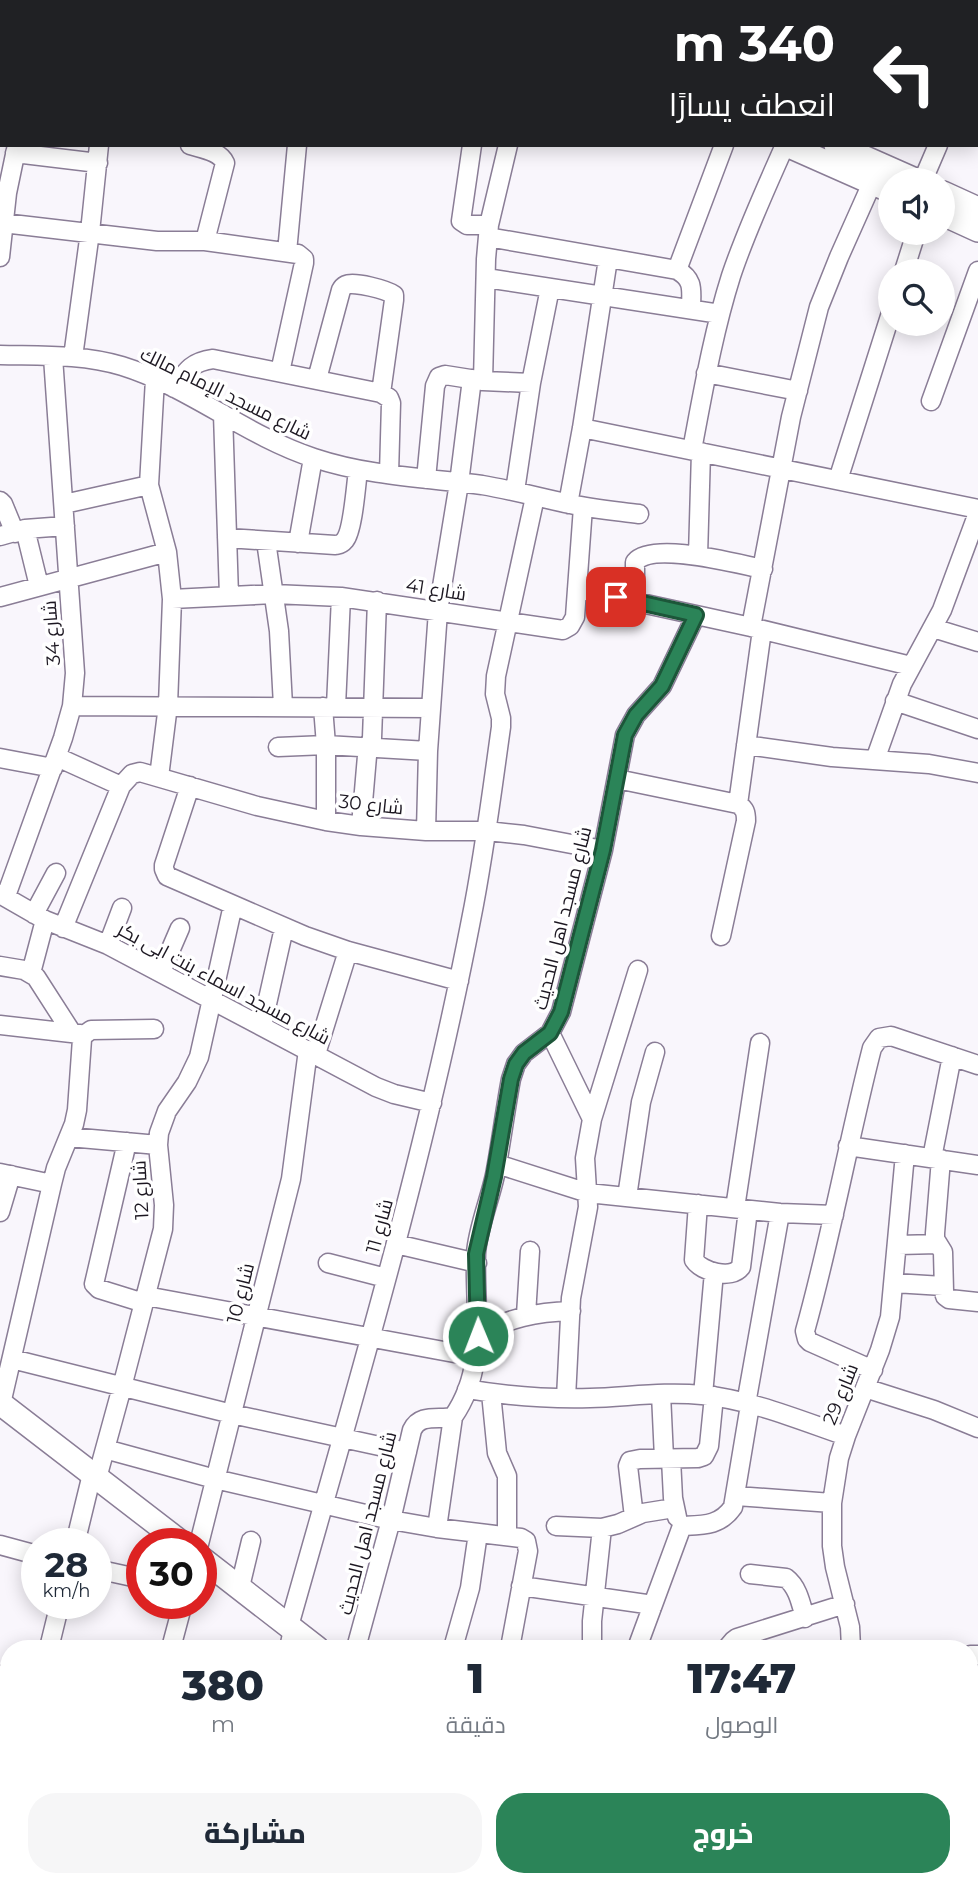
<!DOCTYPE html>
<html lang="ar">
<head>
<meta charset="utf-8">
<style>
	:root { --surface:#fff; --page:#f6f6f7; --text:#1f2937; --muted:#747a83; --accent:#2b8458 }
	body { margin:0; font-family:Montserrat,Cairo,sans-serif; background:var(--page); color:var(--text); direction:rtl; height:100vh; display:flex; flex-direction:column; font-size:26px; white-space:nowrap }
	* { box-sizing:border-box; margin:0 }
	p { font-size:23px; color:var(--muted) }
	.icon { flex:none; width:38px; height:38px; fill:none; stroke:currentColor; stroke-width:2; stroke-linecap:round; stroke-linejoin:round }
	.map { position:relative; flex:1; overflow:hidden; direction:ltr }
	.drawer { position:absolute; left:0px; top:1640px; width:978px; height:247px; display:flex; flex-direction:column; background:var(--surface); border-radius:28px 28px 0 0; box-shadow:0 4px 18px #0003; direction:rtl }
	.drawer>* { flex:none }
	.banner { position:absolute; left:0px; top:0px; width:978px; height:147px; box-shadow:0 4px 18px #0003; direction:rtl; background:#202124; color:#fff; overflow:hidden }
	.fabs { position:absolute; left:878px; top:168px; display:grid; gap:14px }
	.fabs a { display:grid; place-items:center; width:77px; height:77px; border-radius:50%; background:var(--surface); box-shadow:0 4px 18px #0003; font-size:35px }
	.speed { position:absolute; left:21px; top:1528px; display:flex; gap:14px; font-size:35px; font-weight:700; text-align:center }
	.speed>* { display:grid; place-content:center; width:91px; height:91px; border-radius:50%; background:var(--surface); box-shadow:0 4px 18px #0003; line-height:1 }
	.speed small { font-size:18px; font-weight:400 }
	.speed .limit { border:10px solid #d22; background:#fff; color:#111 }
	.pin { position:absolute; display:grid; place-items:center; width:60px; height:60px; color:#fff; margin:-30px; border-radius:14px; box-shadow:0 4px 10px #0006 }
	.me { position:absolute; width:77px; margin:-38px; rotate:359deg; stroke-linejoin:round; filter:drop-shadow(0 0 5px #0008) }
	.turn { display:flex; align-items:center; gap:24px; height:147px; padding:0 28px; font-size:32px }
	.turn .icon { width:91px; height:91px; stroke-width:2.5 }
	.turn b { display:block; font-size:49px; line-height:60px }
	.eta { display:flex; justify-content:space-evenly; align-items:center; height:119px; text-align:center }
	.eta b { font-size:42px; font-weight:800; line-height:49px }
	.primary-button { display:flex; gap:14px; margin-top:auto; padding:14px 28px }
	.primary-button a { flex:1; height:80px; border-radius:28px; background:var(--accent); color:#fff; font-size:28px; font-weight:800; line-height:80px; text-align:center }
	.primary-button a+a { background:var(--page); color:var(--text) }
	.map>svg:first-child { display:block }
</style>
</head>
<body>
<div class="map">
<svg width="978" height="1885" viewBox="0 0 978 1885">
	<rect width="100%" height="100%" fill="#f9f6fc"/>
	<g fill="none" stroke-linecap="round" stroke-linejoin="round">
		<g stroke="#8a7d96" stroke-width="21">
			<path id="minor" d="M3 0 8 2
				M72 2 73 0
				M203 2 204 0
				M353 2V0
				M817 2 818 0
				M976 73 978 74
				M190 145C202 149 220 151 225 163L205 241
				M472 145 461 221 467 225H489
				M15 153 98 163
				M923 180 938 145
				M3 223 157 241H205L298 254 304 259V263L280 372
				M488 237 677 270 724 145
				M287 252 297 145
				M0 257 7 193 17 145
				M677 270C695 280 691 291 691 309
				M904 271 916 233
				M486 278 720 314
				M0 355C41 356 82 354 122 366 190 387 246 436 314 458 368 476 426 478 482 485 512 490 541 498 570 504 593 509 616 511 639 514
				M73 357 90 232 99 145
				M706 373 798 391
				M155 379 149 485 167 552 172 599 168 705 159 777
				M317 379 341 290C342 288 344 286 346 285 354 281 387 290 394 295V300L381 393
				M483 381 486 259 489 225 508 145
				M174 388C186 371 191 362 213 359L381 393 389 398 391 403 389 474
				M931 401 978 271
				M223 414 229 596
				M582 428 978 509
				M692 450C703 392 713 333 731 276 746 231 766 188 785 145
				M426 479 435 386 439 377 445 375 483 381 531 383
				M838 480 891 313
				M515 491 531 383 550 288
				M0 501 3 504 15 533
				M64 504 149 485
				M568 504 582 428 608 259
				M25 529 39 586
				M0 536 25 529 65 526
				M227 538 335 545C340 544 341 545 345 540 353 530 356 485 358 470
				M266 541 279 631 283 706
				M298 543 313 458
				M698 556 701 452
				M577 589 751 627 911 666
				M0 597 167 552
				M172 599 274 594 341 597 563 630 570 626 575 617 583 507
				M635 601V562C653 541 737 564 763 569
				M751 627 791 417 819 307 839 257 872 183
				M933 628 978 642
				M895 701 978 729
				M72 706 431 708
				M336 706 341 597
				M323 707 326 745V821
				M746 745 832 757 929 764 978 773
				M278 747 326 745 428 751
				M57 757 121 786
				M0 758 53 768
				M875 760 902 684 942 610 978 513
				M617 779 738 804C745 809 746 812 746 821L721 936
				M190 786 164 865V869L167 876 305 936 348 951 459 981
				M738 804 762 630
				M361 826 367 756 372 738 377 601
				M426 831 428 751 438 611 459 483 472 379
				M0 894 45 920 108 945 376 1087 394 1094 432 1103
				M6 896 63 738 72 706 75 673 53 357
				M34 914 56 873
				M63 928 121 786 132 774 140 772 257 806 326 821 361 826 426 831H487L524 835 603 850
				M108 945 122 908
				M0 966 24 970 36 977 72 1033
				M161 972 180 928
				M31 973 45 920
				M0 1025 80 1034
				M262 1026 284 928
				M550 1033 592 1119
				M316 1054 348 951
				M69 1137 158 1145
				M127 1142 94 1284 99 1289 144 1303
				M848 1146 978 1165
				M932 1158 952 1056
				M941 1159 935 1233V1239L943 1252 944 1291 945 1296 949 1299 978 1302
				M497 1164 588 1193 780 1213 834 1215
				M0 1173 52 1184
				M627 1197 641 1102 655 1052
				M698 1204 694 1260C702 1272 731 1280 741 1267L748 1210
				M735 1208 760 1043
				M0 1212 11 1175
				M396 1244 477 1263
				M898 1245 938 1244
				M328 1263 386 1278
				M894 1283 943 1286
				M146 1296 476 1357
				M526 1315 530 1251
				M478 1336C507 1318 537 1312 571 1311
				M12 1359 232 1414 407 1452
				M873 1370 810 1342 807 1339 805 1331C831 1238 848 1142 872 1048L879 1038 891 1036 978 1065
				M865 1388 934 1410 978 1428
				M467 1389C507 1396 549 1399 590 1398 627 1397 665 1391 702 1395 749 1399 802 1421 846 1436
				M491 1393 497 1453 507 1476V1536
				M661 1394 664 1458
				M703 1395 714 1272
				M566 1398 571 1298 588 1207 585 1158 592 1119 638 970
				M1 1404 52 1184 56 1168 74 1124 77 1110 82 1039 84 1035 91 1030 154 1029
				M746 1404 780 1213
				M105 1449 215 1479 391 1520 437 1528 521 1538 526 1541 528 1551 510 1648
				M671 1459 673 1498 677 1517
				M97 1478 122 1387 163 1229 164 1205 158 1145 159 1133 167 1111 187 1082 199 1057 233 905
				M736 1496 832 1503
				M634 1517 628 1466 630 1461 640 1459 698 1458 704 1456 709 1446 714 1396
				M556 1526 602 1528 618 1524 643 1513 674 1508
				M682 1526C703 1525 720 1526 733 1507L750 1405
				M437 1528 453 1417
				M75 1544 92 1474
				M199 1544 291 1179 308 1050
				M0 1545 37 1555
				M96 1569 142 1579
				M750 1574 786 1578C798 1587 801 1604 805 1618
				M521 1586 653 1605
				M240 1587 251 1541
				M289 1626C355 1392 425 1159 471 920 484 856 492 791 501 727V718L495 694 496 676 535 497
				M49 1648 60 1603
				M171 1648 183 1603
				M289 1648 293 1630
				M356 1648 391 1520 412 1430C420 1413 438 1420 453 1417 488 1367 474 1310 476 1254 477 1231 490 1199 495 1175 501 1144 505 1111 511 1079L516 1064 524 1053 550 1033 561 1012 603 850 625 735 636 715 662 686 696 615
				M453 1648 470 1588 478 1533
				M592 1648V1621L602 1528
				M637 1648 682 1526
				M727 1648 733 1641 737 1638 845 1604
				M851 1648 850 1627 835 1567 832 1546V1503L839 1458 846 1436 880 1350 890 1317 905 1154
				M970 1655H978
				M0 1675 9 1676
				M0 1723 9 1726
				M970 1813 978 1814
				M0 1839 9 1841
				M170 1878 201 1885
				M420 1878 438 1885
				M867 1878V1885
				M925 1878 926 1885
				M41 1885 43 1878
				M110 1885 112 1878
				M229 1885 231 1878
				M567 1885 569 1878
				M756 1885 757 1878"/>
		</g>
		<g stroke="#8a7d96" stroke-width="26">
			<path id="tertiary" d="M464 0 468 2
				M508 0 512 2
				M787 145 891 191
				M836 145 915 180
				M943 193 978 209
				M943 214 978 230
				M0 1403 183 1544
				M201 1558 317 1648
				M615 1878 628 1885"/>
		</g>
		<use href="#minor" stroke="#fff" stroke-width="18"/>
		<use href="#tertiary" stroke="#fff" stroke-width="23"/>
	</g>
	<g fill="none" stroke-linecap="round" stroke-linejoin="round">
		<g stroke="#1c5639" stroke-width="18">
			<path id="route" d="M478 1336 476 1254 494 1177 511 1079 516 1064 524 1053 550 1033 561 1012 603 850 625 735 636 715 662 686 696 615 616 597"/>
		</g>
		<use href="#route" stroke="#2b8458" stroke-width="12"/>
	</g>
	<g text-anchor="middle" stroke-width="7" stroke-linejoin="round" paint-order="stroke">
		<g font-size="19" fill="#1c1721" stroke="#fff">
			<text transform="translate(226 393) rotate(26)" y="7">شارع مسجد الإمام مالك</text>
			<text transform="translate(436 589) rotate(9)" y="7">شارع 41</text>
			<text transform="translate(51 633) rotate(-94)" y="7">شارع 34</text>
			<text transform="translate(371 804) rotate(6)" y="7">شارع 30</text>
			<text transform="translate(562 918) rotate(-76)" y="7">شارع مسجد اهل الحديث</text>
			<text transform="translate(224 983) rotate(28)" y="7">شارع مسجد اسماء بنت ابى بكر</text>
			<text transform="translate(140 1190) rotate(-93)" y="7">شارع 12</text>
			<text transform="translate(379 1226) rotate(-75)" y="7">شارع 11</text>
			<text transform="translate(240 1293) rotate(-76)" y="7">شارع 10</text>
			<text transform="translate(840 1394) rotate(-68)" y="7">شارع 29</text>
			<text transform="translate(367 1523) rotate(-76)" y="7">شارع مسجد اهل الحديث</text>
		</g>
	</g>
</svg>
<div class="fabs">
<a><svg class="icon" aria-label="sound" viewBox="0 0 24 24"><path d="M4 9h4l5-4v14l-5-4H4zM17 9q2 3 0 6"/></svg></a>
<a><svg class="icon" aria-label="search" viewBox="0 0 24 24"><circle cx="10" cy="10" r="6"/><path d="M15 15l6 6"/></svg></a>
</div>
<div class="speed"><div>28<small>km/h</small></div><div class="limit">30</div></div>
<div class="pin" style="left:616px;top:597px;background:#d93025"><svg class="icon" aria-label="arrive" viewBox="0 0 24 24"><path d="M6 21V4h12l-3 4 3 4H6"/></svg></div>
<svg class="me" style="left:478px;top:1336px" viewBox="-20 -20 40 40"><circle r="17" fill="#2b8458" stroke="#fff" stroke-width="3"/><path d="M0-11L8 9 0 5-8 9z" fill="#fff"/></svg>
<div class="banner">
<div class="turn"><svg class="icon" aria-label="left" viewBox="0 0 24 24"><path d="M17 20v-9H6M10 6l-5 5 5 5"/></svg><div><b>340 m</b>انعطف يسارًا</div></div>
</div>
<section class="drawer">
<div class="eta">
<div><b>17:47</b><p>الوصول</p></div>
<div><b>1</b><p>دقيقة</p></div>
<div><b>380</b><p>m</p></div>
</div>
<div class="primary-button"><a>خروج</a><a>مشاركة</a></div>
</section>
</div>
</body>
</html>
